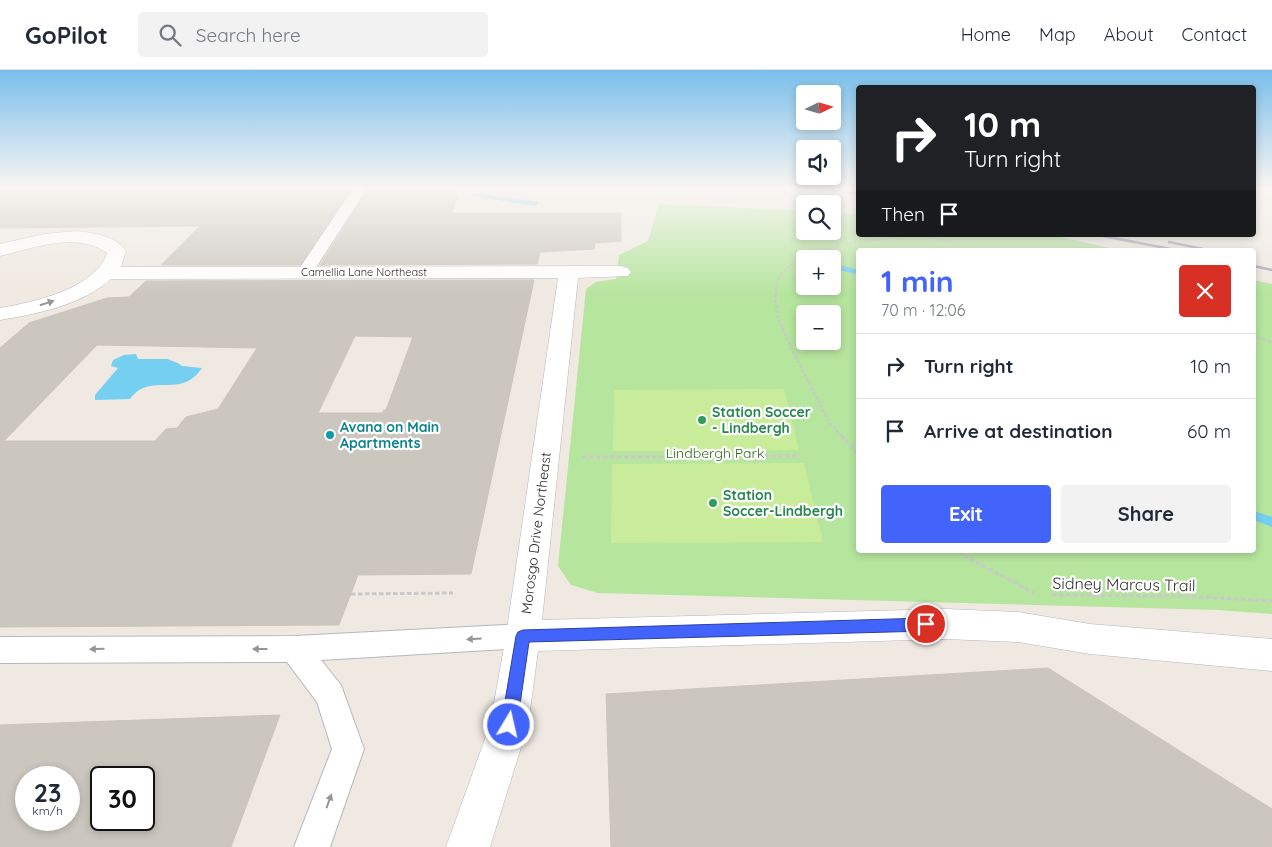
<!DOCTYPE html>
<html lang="en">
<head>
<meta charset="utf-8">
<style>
	:root { --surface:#fff; --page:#f2f2f3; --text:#1f2937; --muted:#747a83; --line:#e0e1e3; --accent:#4264fb }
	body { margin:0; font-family:Quicksand,sans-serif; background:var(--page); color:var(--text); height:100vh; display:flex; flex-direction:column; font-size:19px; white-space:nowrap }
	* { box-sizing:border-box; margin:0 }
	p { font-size:16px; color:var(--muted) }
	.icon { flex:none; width:28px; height:28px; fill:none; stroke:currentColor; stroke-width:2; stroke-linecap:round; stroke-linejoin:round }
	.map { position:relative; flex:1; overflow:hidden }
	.drawer { position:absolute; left:856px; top:178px; width:400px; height:305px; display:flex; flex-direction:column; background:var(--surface); border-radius:5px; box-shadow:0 2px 8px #0003 }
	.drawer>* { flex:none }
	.top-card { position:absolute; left:856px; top:15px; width:400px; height:152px; border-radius:5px; box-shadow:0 2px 8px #0003; background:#202124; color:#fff; overflow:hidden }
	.needle { width:32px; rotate:85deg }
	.controls { position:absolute; left:796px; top:15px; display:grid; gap:10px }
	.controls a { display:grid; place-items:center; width:45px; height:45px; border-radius:5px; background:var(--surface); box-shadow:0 2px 8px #0003; font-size:25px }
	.speed { position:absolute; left:15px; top:696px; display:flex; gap:10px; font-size:25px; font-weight:700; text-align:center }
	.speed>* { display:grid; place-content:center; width:65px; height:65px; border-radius:50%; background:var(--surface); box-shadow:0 2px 8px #0003; line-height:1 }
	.speed small { font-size:12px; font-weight:400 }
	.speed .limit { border:2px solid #111; border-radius:8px; background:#fff; color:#111 }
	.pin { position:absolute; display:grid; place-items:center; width:42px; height:42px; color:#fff; margin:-21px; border:2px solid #fff; border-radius:50%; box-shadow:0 1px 5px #0007 }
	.me { position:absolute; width:55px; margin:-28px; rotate:9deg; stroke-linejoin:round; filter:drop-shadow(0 0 4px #0008) }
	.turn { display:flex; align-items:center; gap:18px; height:105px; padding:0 25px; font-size:22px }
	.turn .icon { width:65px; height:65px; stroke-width:2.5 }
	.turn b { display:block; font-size:35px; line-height:42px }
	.then { display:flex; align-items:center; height:48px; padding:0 25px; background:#0003; gap:10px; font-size:19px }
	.round { display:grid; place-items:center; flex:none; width:52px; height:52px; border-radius:5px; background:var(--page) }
	.summary { display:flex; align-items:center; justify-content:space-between; height:85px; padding:0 25px }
	h1 { font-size:30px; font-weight:700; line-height:38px; color:var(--accent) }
	.button { display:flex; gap:10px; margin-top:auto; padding:10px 25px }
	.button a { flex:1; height:58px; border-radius:5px; background:var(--accent); color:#fff; font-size:20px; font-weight:700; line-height:58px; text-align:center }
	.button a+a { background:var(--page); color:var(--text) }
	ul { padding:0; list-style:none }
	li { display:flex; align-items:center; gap:15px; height:65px; padding:0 25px; border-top:1px solid var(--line) }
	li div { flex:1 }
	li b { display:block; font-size:19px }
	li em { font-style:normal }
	header { display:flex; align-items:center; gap:30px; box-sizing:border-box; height:70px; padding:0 25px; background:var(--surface); border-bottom:1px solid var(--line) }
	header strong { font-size:24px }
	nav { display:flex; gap:28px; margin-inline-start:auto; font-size:18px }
	.search { width:350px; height:45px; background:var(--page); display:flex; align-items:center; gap:12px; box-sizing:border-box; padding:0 18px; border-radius:5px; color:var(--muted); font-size:19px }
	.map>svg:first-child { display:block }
</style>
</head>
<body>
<header>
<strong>GoPilot</strong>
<div class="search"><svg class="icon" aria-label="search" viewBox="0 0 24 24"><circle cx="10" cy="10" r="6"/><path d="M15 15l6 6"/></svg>Search here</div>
<nav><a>Home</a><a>Map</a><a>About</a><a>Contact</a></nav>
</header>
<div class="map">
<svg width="1272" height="777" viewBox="0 0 1272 777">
	<rect width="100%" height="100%" fill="#efe9e1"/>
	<path fill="#b6e59e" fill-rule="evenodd" d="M659 134 805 141V161H832L833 143 859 144V165H1051L1119 180H859V480H1254V210L1272 214V544L1218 540 598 523 571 515 558 496 586 219 596 212 616 209 619 185 648 171ZM805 189H832V216H805ZM805 244H832V271H805Z"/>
	<path fill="#c9ec9a" d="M784 319 799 380 613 381 614 320Z
		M804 393 823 472 611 473 612 394Z"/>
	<path fill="#75cff0" d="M476 123 539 132 536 136 471 126Z
		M136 284 138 289H167L178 293 182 296 202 298C181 330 150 301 130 329L95 330V325L118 298 111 296 113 290 124 285Z"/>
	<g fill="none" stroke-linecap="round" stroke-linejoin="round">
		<path fill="#75cff0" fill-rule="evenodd" d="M832 193 859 200V205L832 198Z
			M1254 441 1272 447V457L1254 450Z"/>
	</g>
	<path fill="#cbc7bf" stroke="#cbc5ba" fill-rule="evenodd" d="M81 117H352L300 195H161L200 156 0 158V122L74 121Z
		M370 117H449L447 120H454L452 125H459L451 143H621V171L595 173 594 179 540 182 537 194 320 195Z
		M534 210 471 504 358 505 339 555 0 557V278L29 253 107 228 129 227 146 211ZM355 266 413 267 386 340H384L382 343H318ZM97 275 257 278 218 339 186 347 177 358 166 359 155 371H4Z
		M1048 598 1272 739V777H611L606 624Z
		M280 645 231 777H0V655ZM26 708H69V750H26ZM101 708H144V750H101Z"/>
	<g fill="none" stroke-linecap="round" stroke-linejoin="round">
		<g stroke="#b4b7c1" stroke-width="2">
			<path id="service" d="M354 117H368L311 205H299L297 202Z
				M523 554 533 557 537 566 533 575 523 578 321 590 341 615 364 679 330 777H294L332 679 317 632 287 592 0 593V567L295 566Z"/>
		</g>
		<g stroke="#b4b7c1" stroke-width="1">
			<path id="minor" d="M77 161C94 163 116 166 126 181L121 197 621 196 628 198 631 202 628 206 578 208 542 550 946 539 1018 542 1090 554 1272 569V601L1090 584 1018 572 946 569 538 581 528 655 490 777H446L490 655 506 566 558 208 111 209C82 235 37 244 0 250V238C34 232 95 219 107 183 77 161 33 178 0 186V174L44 164Z"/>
		</g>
		<path stroke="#c9c9c9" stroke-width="2" stroke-dasharray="2.5 2" stroke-linecap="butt" d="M925 165 958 174 967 180
			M776 226C769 174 885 169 920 165"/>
		<path stroke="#c9c9c9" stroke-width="2.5" stroke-dasharray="3 2" stroke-linecap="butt" d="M775 225 778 248 793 282 829 352 842 367
			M1254 266 1272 272"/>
		<path stroke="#c9c9c9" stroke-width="3" stroke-dasharray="4.5 2.5" stroke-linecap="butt" d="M841 365 859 385
			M582 387 800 386
			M959 480 965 486 1034 523
			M351 524 453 523
			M1052 525 1182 526 1272 531"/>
		<use href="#service" fill="#fff" fill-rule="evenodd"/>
		<use href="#minor" fill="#fff" fill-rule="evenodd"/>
		<path stroke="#a3a6b8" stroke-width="2.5" d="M813 117 859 124
			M1098 165 1176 180
			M1169 172 1208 180
			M1254 196 1272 200"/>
	</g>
	<defs><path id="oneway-solid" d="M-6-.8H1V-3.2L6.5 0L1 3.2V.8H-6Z" transform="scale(1.25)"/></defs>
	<g fill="#969696">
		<use href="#oneway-solid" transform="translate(47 233) rotate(-18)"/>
		<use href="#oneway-solid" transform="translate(474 569) rotate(177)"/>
		<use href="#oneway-solid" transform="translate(97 579) rotate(179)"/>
		<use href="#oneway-solid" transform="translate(260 579) rotate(-180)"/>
		<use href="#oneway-solid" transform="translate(329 731) rotate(-70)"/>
	</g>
	<linearGradient id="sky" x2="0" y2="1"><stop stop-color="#7abfeb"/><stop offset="0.52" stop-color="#f8f5f2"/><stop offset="1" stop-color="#f8f5f2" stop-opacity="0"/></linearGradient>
	<rect width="1272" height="225" fill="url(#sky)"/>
	<path fill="#4264fb" stroke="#2b41a3" d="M926 548 931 550 933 554 931 559 926 561 529 572 517 655 515 661 509 663 504 661 501 655 516 566 518 562 523 560Z"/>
	<g fill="#2e9e5b" stroke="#fff" stroke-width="2">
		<circle cx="702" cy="350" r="5"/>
		<circle cx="713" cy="433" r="5"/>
	</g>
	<circle fill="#0f9aa8" stroke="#fff" stroke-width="2" cx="330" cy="365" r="5"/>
	<g text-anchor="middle" stroke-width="4.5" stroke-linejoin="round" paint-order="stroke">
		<g font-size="11" fill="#2e2e2e" stroke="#fff">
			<text x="364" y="206">Camellia Lane Northeast</text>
		</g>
		<g font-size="14" font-weight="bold" fill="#27864d" stroke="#fff" text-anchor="start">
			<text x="712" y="347">Station Soccer<tspan x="712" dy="16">- Lindbergh</tspan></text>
			<text x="723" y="430">Station<tspan x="723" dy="16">Soccer-Lindbergh</tspan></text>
		</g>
		<g font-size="14" font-weight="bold" fill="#0d838f" stroke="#fff" text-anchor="start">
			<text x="340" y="362">Avana on Main<tspan x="340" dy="16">Apartments</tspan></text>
		</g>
		<g font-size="14" fill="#2c6e1b" stroke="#fff">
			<text x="715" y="388">Lindbergh Park</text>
		</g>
		<g font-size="14" fill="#2e2e2e" stroke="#fff">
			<text transform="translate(536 463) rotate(-83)" y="5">Morosgo Drive Northeast</text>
		</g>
		<g font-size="16" fill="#2e2e2e" stroke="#fff">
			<text transform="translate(1124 514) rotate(1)" y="6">Sidney Marcus Trail</text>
		</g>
	</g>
</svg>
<div class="controls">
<a><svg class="needle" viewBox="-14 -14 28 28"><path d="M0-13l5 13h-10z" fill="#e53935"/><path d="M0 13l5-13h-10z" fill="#747a83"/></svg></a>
<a><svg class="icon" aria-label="sound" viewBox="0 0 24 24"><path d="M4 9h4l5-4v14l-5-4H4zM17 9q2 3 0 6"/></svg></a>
<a><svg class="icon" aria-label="search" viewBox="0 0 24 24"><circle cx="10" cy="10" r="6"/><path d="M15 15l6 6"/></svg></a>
<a>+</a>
<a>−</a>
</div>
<div class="speed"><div>23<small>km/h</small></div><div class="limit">30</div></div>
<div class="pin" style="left:926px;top:554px;background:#d93025"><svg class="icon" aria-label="arrive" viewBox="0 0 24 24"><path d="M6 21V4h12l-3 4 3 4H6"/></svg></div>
<svg class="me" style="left:509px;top:655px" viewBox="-20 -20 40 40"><circle r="17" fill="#4264fb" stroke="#fff" stroke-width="3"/><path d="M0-11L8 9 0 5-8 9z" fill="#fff"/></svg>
<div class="top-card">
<div class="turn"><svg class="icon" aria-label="right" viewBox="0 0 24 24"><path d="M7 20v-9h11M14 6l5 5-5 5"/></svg><div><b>10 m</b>Turn right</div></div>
<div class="then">Then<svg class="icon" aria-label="arrive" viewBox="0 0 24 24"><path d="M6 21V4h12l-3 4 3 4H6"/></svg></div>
</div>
<section class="drawer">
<div class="summary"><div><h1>1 min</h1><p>70 m · 12:06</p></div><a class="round" style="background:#d93025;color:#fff"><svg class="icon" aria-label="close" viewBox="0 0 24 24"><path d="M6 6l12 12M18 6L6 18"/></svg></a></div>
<ul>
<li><svg class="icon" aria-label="right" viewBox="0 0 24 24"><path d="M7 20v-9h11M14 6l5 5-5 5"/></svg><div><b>Turn right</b></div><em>10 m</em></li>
<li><svg class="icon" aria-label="arrive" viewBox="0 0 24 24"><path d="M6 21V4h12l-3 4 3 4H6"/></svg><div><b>Arrive at destination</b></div><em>60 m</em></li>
</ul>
<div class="button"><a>Exit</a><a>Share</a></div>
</section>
</div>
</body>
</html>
